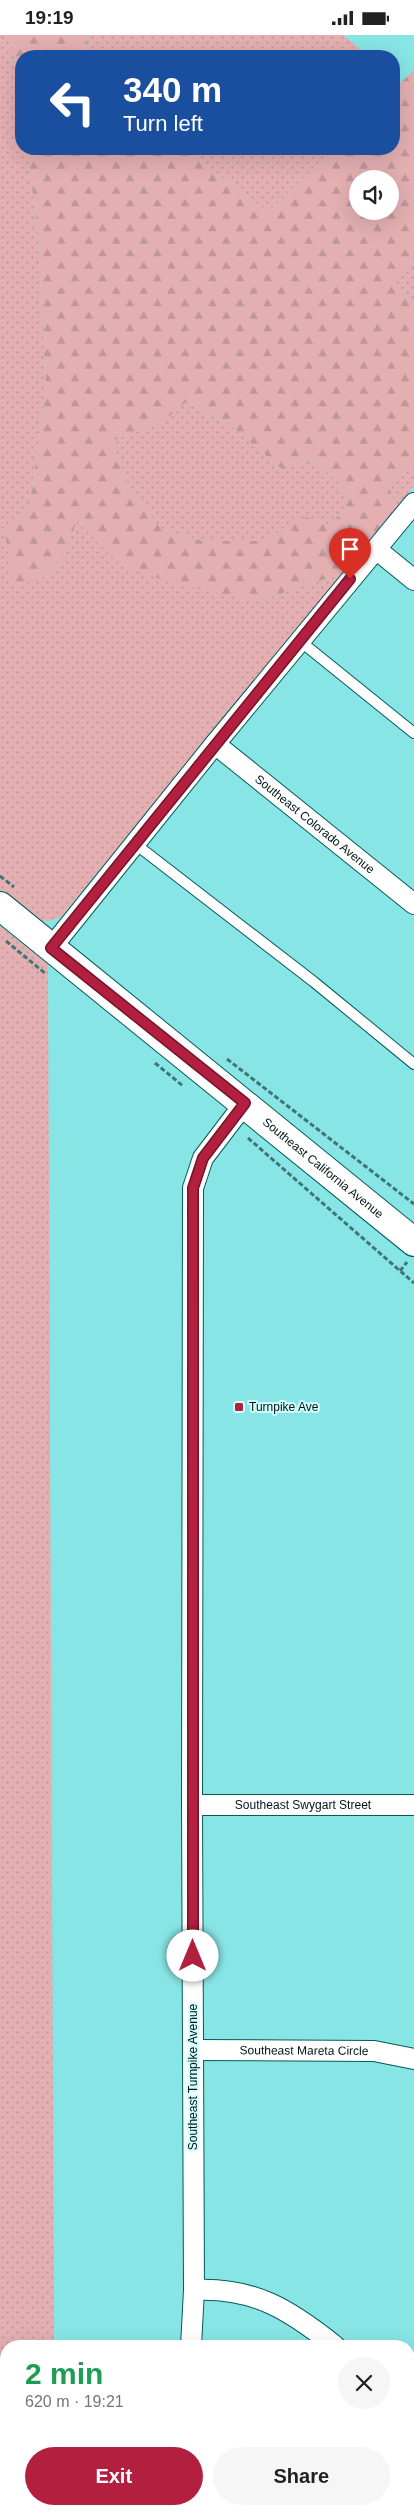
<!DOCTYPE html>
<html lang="en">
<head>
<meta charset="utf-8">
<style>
	:root { --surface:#fff; --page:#f6f6f6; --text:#222; --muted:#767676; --accent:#b21f3f }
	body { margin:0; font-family:Arial,sans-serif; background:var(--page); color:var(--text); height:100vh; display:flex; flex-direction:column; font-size:19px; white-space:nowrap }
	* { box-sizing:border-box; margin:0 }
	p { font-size:16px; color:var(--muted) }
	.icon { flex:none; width:28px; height:28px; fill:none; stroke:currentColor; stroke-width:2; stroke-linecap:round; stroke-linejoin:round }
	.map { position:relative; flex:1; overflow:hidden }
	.drawer { position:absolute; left:0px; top:2305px; width:415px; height:175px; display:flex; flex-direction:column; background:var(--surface); border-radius:20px 20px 0 0; box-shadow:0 5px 20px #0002 }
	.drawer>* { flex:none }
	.guide { position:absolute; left:15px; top:15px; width:385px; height:105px; border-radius:20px; box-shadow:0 5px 20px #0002; background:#1a4fa0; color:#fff; overflow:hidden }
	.buttons { position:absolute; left:349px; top:135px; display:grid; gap:10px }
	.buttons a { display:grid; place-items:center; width:50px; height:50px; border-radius:50%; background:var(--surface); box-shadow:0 5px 20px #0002; font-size:25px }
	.pin { position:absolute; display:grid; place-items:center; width:42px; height:42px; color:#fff; margin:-51px -21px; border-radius:50% 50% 50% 0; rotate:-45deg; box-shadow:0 0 5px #0007 }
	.pin .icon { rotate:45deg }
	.me { position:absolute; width:55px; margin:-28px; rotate:0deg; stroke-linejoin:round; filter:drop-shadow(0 0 4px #0008) }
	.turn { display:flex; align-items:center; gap:18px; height:105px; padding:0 25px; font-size:22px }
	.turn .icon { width:65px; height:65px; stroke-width:2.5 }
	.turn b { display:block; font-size:35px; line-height:42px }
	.round { display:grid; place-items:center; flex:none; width:52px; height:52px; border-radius:26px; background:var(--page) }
	.overview { display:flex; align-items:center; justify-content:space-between; height:85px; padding:0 25px }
	h1 { font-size:30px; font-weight:700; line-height:38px; color:#1e9e55 }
	.primary-button { display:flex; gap:10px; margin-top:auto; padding:10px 25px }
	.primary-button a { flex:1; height:58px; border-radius:30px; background:var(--accent); color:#fff; font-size:20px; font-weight:700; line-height:58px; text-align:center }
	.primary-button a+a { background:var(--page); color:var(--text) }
	.status { display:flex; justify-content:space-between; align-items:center; height:35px; padding:0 25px; background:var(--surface); direction:ltr }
	.status svg { height:14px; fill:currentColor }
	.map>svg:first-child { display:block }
</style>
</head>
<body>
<div class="status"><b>19:19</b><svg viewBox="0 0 49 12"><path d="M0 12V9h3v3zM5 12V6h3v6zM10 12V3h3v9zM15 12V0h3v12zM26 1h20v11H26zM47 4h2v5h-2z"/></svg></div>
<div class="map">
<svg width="414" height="2480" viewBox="0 0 414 2480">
	<defs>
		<pattern id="green-dots" width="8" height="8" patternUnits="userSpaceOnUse" patternTransform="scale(1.25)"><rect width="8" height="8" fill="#e3afb1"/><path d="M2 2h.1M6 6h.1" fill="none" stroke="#c19698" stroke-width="1.8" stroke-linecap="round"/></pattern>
		<pattern id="forest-firs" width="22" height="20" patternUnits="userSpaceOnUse" patternTransform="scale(1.25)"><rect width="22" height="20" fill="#e3afb1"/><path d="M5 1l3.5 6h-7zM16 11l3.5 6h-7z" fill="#c19698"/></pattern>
	</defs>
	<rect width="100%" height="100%" fill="#88e5e5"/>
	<path fill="url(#green-dots)" d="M0 0H11L21 74V114H27L38 200 46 356 29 473 5 498 40 545 62 524 77 486 122 531 261 567 297 552 341 540 61 882 49 886H37L0 856Z
		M87 0H343L369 21H86Z
		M185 114H333L268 177Z
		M414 221V271L393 249Z
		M186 367 229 389 283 435 310 423 341 449 347 475 327 490 306 483 263 506H203L161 494 129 451 111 406 161 388Z
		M414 432V451L396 473 388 449Z
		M0 891 48 929 54 2311H6V2474H53V2480H0Z"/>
	<path fill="url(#forest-firs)" fill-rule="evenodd" d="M11 0H87L86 21H21V74Z
		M414 35V221L393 249 414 271V432L388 449 396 473 341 540 297 552 261 567 176 549 121 531 77 486 62 524 40 545 13 550 5 498 29 473 46 356 38 200 27 114H185L268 177 333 114H394V54ZM358 144H390V176H358ZM186 367 229 389 283 435 310 423 341 449 347 475 327 490 306 482 263 506H203L161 494 129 451 111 406 161 388Z"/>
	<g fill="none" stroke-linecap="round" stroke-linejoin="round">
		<g stroke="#045a5a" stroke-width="12">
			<path id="service" d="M300 606 414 698
				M134 808 314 947 414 1029"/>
		</g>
		<g stroke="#045a5a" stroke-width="22">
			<g id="minor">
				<path d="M376 514 414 545"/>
				<path id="s1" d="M215 709 414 869"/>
				<path d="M51 913 215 709 414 468"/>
				<path id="s2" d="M192 1770H414"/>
				<path id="s3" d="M193 2015 374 2016 414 2024"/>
				<path d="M194 2255C254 2252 290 2275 335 2311"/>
				<path d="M191 2311 194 2255 192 1770 193 1153 203 1123 245 1068"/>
				<path d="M409 2370 414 2375"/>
			</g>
		</g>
		<g stroke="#045a5a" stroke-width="30">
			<g id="secondary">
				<path id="s4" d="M0 871 414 1207"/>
			</g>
		</g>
		<path stroke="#3f7575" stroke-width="3" stroke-dasharray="5 2.5" stroke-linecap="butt" d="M0 841 14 852
			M6 906 46 939
			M227 1024 414 1169
			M155 1028 183 1051
			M248 1103 414 1248
			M400 1236 407 1227"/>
		<use href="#service" stroke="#fff" stroke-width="10"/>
		<use href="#minor" stroke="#fff" stroke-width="20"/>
		<use href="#secondary" stroke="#fff" stroke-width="28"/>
	</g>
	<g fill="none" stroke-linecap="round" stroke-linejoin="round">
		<g stroke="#741429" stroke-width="12">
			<path id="route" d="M193 1921V1153L203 1123 245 1068 51 913 350 544"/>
		</g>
		<use href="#route" stroke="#b21f3f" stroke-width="9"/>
	</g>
	<rect fill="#b21f3f" stroke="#d2fdfd" stroke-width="2" x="234" y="1367" width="10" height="10" rx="2.5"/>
	<g text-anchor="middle" stroke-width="4" stroke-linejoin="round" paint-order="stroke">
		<g font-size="12" fill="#001516" stroke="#d2fdfd">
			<text dy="4" stroke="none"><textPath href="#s1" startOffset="128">Southeast Colorado Avenue</textPath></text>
			<text dy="4" stroke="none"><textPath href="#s4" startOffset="416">Southeast California Avenue</textPath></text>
			<text dy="4" stroke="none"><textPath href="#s2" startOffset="111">Southeast Swygart Street</textPath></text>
			<text dy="4" stroke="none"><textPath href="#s3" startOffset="111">Southeast Mareta Circle</textPath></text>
			<text transform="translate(193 2042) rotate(-90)" y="4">Southeast Turnpike Avenue</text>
		</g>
		<g font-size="12" fill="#001516" stroke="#d2fdfd" text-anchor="start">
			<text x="249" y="1376">Turnpike Ave</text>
		</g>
	</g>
</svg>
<div class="buttons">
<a><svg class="icon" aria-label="sound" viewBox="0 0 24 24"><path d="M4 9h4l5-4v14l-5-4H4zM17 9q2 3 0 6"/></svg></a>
</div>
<div class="pin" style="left:350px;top:544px;background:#d93025"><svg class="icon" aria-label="arrive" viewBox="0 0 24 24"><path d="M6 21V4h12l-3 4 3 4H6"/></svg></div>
<svg class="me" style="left:193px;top:1921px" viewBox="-20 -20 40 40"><circle r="19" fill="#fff"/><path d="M0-13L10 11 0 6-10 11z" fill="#b21f3f"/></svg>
<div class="guide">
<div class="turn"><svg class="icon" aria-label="left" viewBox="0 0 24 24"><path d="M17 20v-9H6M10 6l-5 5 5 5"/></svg><div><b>340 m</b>Turn left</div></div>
</div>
<section class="drawer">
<div class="overview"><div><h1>2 min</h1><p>620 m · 19:21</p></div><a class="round"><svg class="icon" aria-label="close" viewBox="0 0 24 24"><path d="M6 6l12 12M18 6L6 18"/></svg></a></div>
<div class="primary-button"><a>Exit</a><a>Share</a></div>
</section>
</div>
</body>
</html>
